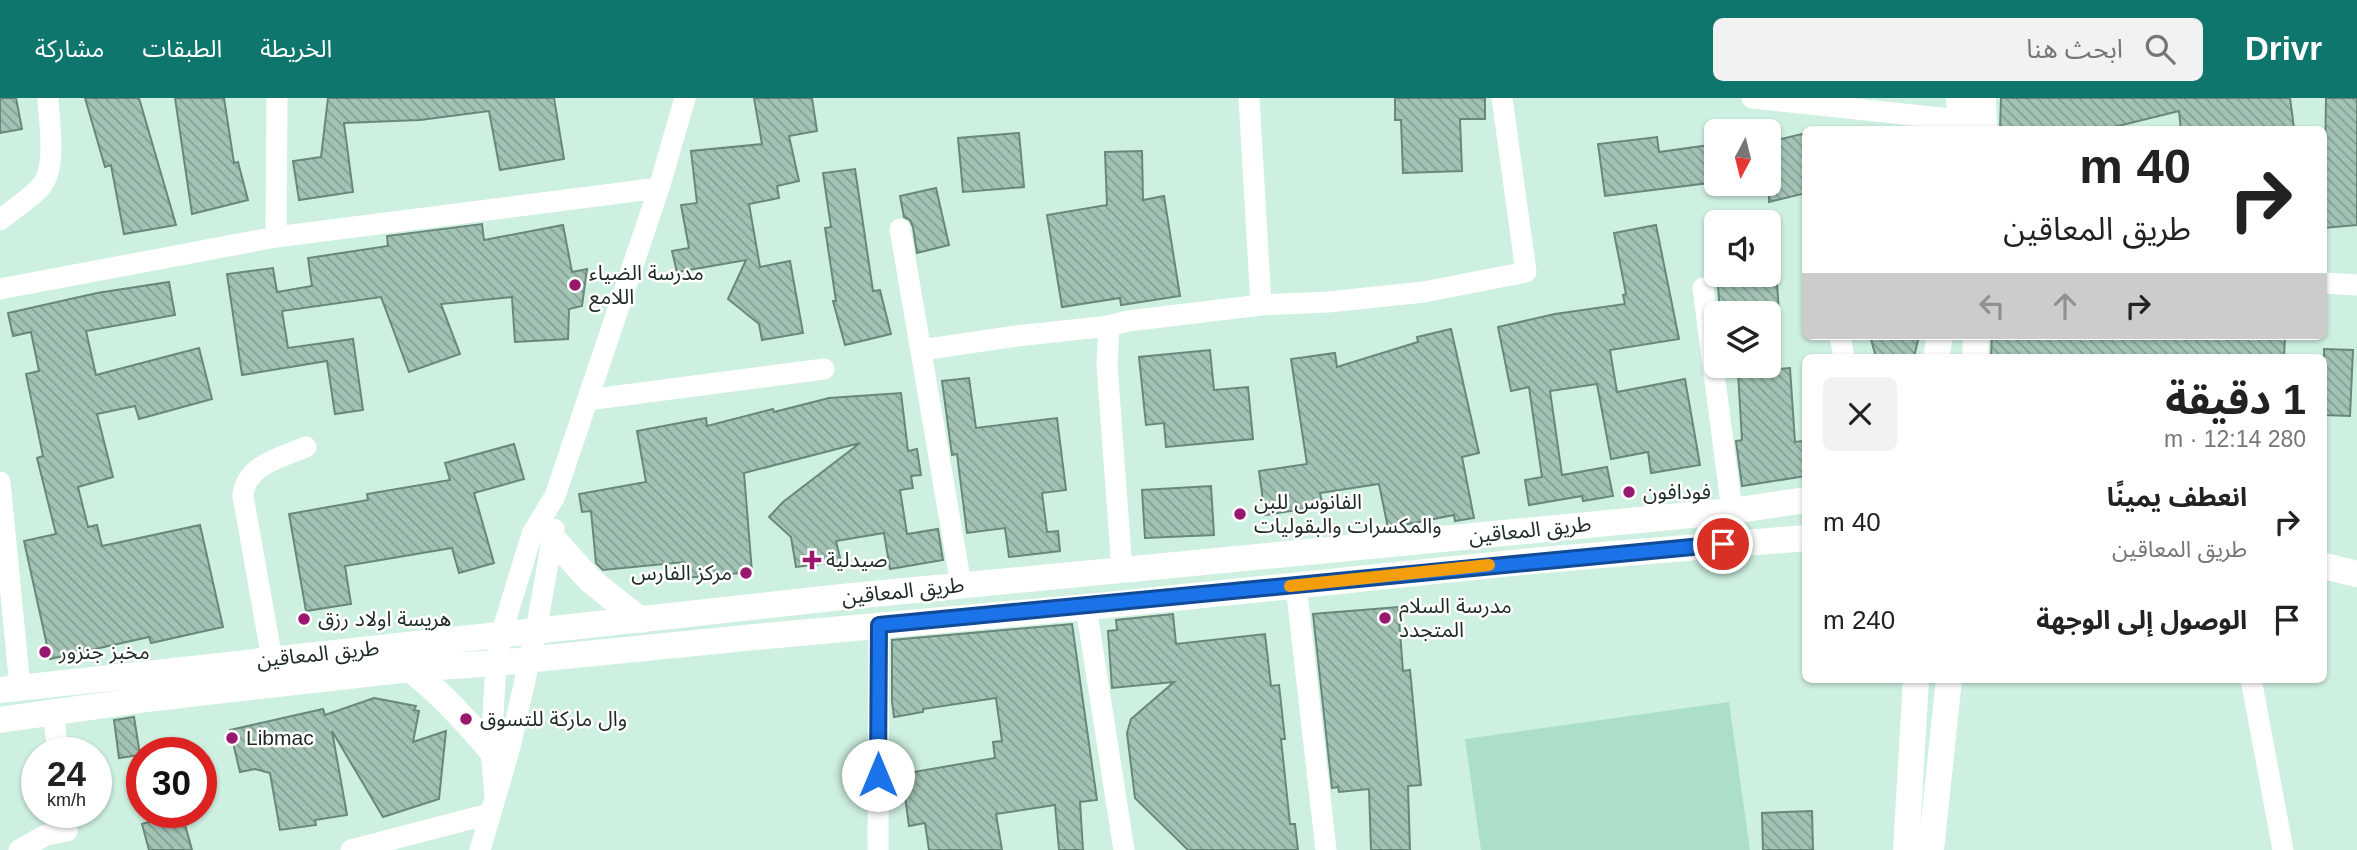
<!DOCTYPE html>
<html lang="ar">
<head>
<meta charset="utf-8">
<style>
	:root { --surface:#fff; --page:#f2f2f2; --text:#222; --muted:#767676; --accent:#0f766e }
	body { margin:0; font-family:Arial,"Noto Sans Arabic",sans-serif; background:var(--page); color:var(--text); direction:rtl; height:100vh; display:flex; flex-direction:column; font-size:26px; white-space:nowrap }
	* { box-sizing:border-box; margin:0 }
	p { font-size:23px; color:var(--muted) }
	.icon { flex:none; width:38px; height:38px; fill:none; stroke:currentColor; stroke-width:2; stroke-linecap:round; stroke-linejoin:round }
	.map { position:relative; flex:1; overflow:hidden; direction:ltr }
	.sheet { position:absolute; left:1802px; top:256px; width:525px; height:329px; display:flex; flex-direction:column; background:var(--surface); border-radius:10px; box-shadow:0 2px 5px #0004; direction:rtl }
	.sheet>* { flex:none }
	.top-card { position:absolute; left:1802px; top:28px; width:525px; height:214px; border-radius:10px; box-shadow:0 2px 5px #0004; direction:rtl; background:#fff; color:var(--text); overflow:hidden }
	.needle { width:46px; rotate:187deg }
	.buttons { position:absolute; left:1704px; top:21px; display:grid; gap:14px }
	.buttons a { display:grid; place-items:center; width:77px; height:77px; border-radius:10px; background:var(--surface); box-shadow:0 2px 5px #0004; font-size:35px }
	.speed { position:absolute; left:21px; top:639px; display:flex; gap:14px; font-size:35px; font-weight:700; text-align:center }
	.speed>* { display:grid; place-content:center; width:91px; height:91px; border-radius:50%; background:var(--surface); box-shadow:0 2px 5px #0004; line-height:1 }
	.speed small { font-size:18px; font-weight:400 }
	.speed .limit { border:10px solid #d22; background:#fff; color:#111 }
	.pin { position:absolute; display:grid; place-items:center; width:60px; height:60px; color:#fff; margin:-30px; border:4px solid #fff; border-radius:50%; box-shadow:0 2px 7px #0007 }
	.me { position:absolute; width:77px; margin:-38px; rotate:0deg; stroke-linejoin:round; filter:drop-shadow(0 0 5px #0008) }
	.turn { display:flex; align-items:center; gap:24px; height:147px; padding:0 21px; font-size:32px }
	.turn .icon { width:91px; height:91px; stroke-width:2.5 }
	.turn b { display:block; font-size:49px; line-height:60px }
	.lanes { display:flex; align-items:center; height:66px; padding:0 21px; background:#0003; justify-content:center; gap:35px; direction:ltr }
	.lanes .off { opacity:.35 }
	.round { display:grid; place-items:center; flex:none; width:74px; height:74px; border-radius:10px; background:var(--page) }
	.head { display:flex; align-items:center; justify-content:space-between; height:119px; padding:0 21px }
	h1 { font-size:42px; font-weight:700; line-height:52px }
	ul { padding:0; list-style:none }
	li { display:flex; align-items:center; gap:21px; height:98px; padding:0 21px }
	li div { flex:1 }
	li b { display:block; font-size:26px }
	li em { font-style:normal }
	header { display:flex; align-items:center; gap:42px; box-sizing:border-box; height:98px; padding:0 35px; background:var(--accent); color:#fff }
	header strong { font-size:33px }
	nav { display:flex; gap:38px; margin-inline-start:auto; font-size:24px }
	.search { width:490px; height:63px; background:var(--page); display:flex; align-items:center; gap:18px; box-sizing:border-box; padding:0 24px; border-radius:10px; color:var(--muted); font-size:26px }
	.map>svg:first-child { display:block }
</style>
</head>
<body>
<header>
<strong>Drivr</strong>
<div class="search"><svg class="icon" aria-label="search" viewBox="0 0 24 24"><circle cx="10" cy="10" r="6"/><path d="M15 15l6 6"/></svg>ابحث هنا</div>
<nav><a>الخريطة</a><a>الطبقات</a><a>مشاركة</a></nav>
</header>
<div class="map">
<svg width="2357" height="752" viewBox="0 0 2357 752">
	<defs>
		<pattern id="building-back-hatch" width="6" height="6" patternUnits="userSpaceOnUse" patternTransform="scale(1.75)"><rect width="6" height="6" fill="#a3c4b5"/><path d="M-1 5l2 2M0 0l6 6M5-1l2 2" fill="none" stroke="#849f93"/></pattern>
	</defs>
	<rect width="100%" height="100%" fill="#cef0e0"/>
	<path fill="#abdfc8" d="M1729 604 1750 752H1481L1465 641Z"/>
	<path fill="url(#building-back-hatch)" stroke="#69887a" stroke-width="2" d="M0 0H16L22 31 0 35Z
		M85 0H139L176 127 124 136 111 67 105 69Z
		M175 0H224L234 65 238 64 248 102 192 116Z
		M328 0H554L564 61 500 72 489 13 420 22 344 25 353 94 299 102 293 63 321 59Z
		M754 0H812L817 33 789 38 799 83 777 88 779 100 749 106 760 169 790 163 803 235 762 242 759 226 728 201 746 162 677 174 672 153 689 150 681 107 697 105 691 53 762 46Z
		M1395 0H1485V21H1460L1462 73 1403 75 1401 22H1395Z
		M2001 0H2290L2294 30 2181 32 2179 13 2102 32H2000Z
		M2326 0H2357V127L2324 130Z
		M1019 35 1024 89 963 94 958 40Z
		M1806 35V95L1769 104V44Z
		M1657 39 1659 54 1717 46V84L1605 98 1598 46Z
		M1142 53 1143 102 1164 98 1180 198 1121 207 1120 200 1062 209 1047 117 1107 107 1105 54Z
		M855 71 873 193 880 192 891 236 845 247 833 203H836L825 130 831 129 823 75Z
		M936 90 949 147 917 155 913 129 910 122 904 119 900 98Z
		M482 126 484 142 563 127 572 174 587 171 582 208 569 211 568 241 515 244 512 199 441 206 460 256 409 274 381 199 282 213 288 250 353 241 363 312 335 316 327 263 242 277 227 176 273 170 277 194 312 188 308 160 388 148 387 138Z
		M1656 127 1679 241 1610 252 1617 294 1685 281 1700 367 1651 375 1648 354 1611 361 1597 286 1550 293 1562 377 1607 369 1613 398 1583 403 1582 398 1529 407 1525 382 1542 379 1529 289 1511 293 1498 229 1555 216 1625 206 1623 197 1626 196 1614 135Z
		M169 184 175 217 86 233 96 277 199 250 212 301 139 321 135 308 97 316 113 379 78 389 88 429 97 427 102 448 200 427 223 529 151 545 149 539 50 561 24 443 56 436 37 360 43 358 26 276 39 273 31 234 13 238 8 215 97 195Z
		M1777 185 1779 215H1720L1718 188Z
		M1451 231 1479 355 1462 359 1474 420 1455 423 1454 417 1388 430 1379 386 1320 395 1323 408 1265 417 1259 373 1307 366 1291 261 1335 255 1337 269 1418 244 1417 239Z
		M1870 238H1919L1914 259H1876Z
		M1992 238H2285L2284 259H1991Z
		M2324 251 2353 252 2350 318 2324 317Z
		M1210 252 1214 292 1248 289 1253 341 1166 349 1164 325 1146 327 1139 259Z
		M1790 270 1795 344 1803 343 1806 378 1742 388 1736 343 1742 342 1738 274Z
		M969 280 976 330 1057 320 1066 392 1042 395 1047 434 1058 433 1060 453 1009 459 1005 430 967 435 957 356 952 357 942 283Z
		M901 295 908 353 917 351 921 377 911 378 913 390 900 392 907 436 938 431 943 462 890 471 884 435 836 443 841 464 796 469 791 439 769 419 783 404 860 345 744 375 752 474 685 480 684 464 603 472 596 465 591 413 582 414 579 396 646 384 637 333 706 320 707 328 773 311 774 314 829 300Z
		M514 346 524 381 474 395 494 465 459 475 452 450 345 468 351 506 306 513 289 416 368 402 367 396 450 382 445 365Z
		M1211 388 1214 437 1145 440 1142 392Z
		M1398 509 1403 573 1410 572 1421 687 1408 688 1410 752H1371L1369 691 1339 694 1338 689 1332 690 1313 516Z
		M1173 516 1176 546 1265 536 1271 588 1279 587 1285 641H1281L1290 726H1295L1298 752H1188L1135 700 1127 635 1131 621 1174 584 1112 590 1108 533 1117 532 1116 522Z
		M1072 526 1097 702 1080 704 1083 752H1059L1055 707 996 716 1002 752H929L925 725 909 728 902 676 995 660 993 644 1002 643 996 600 923 611V614L894 619 892 603V542Z
		M374 600 416 608 414 612 419 613 413 644 446 633 439 701 383 719 332 633 347 717 315 722 316 727 280 732 270 675 255 671 240 674 230 632 323 611 325 617Z
		M134 619 140 657 119 660 114 622Z
		M1812 713 1813 752H1763L1762 715Z
		M179 715 182 724 184 723 192 752H149L142 726Z"/>
	<g fill="none" stroke-linecap="round" stroke-linejoin="round">
		<path stroke="#fff" stroke-width="21" d="M1249 0 1261 207
			M1752 0 1960 22
			M0 122C13 111 32 100 42 87 57 68 49 23 48 0
			M900 131 961 487
			M276 139 277 0
			M2324 185 2357 187
			M1703 190 1732 413
			M0 191 276 139 659 90
			M1840 238 1844 259
			M921 252 1017 238 1109 228
			M587 302 824 271
			M0 384 20 589
			M1122 472 1107 267 1109 228 1128 223 1261 207 1328 204 1424 194 1526 174 1502 0
			M1296 487 1326 752
			M1086 509 1124 752
			M272 561 243 398C245 367 282 359 306 349
			M2251 581 2283 752
			M53 613 58 654
			M495 699 491 652 496 565 501 537 532 436 555 398 659 90 685 0
			M19 752 46 737 67 733 65 714
			M351 752 489 716
			M480 752 510 649 536 533 554 431
			M878 752 879 527"/>
		<path stroke="#fff" stroke-width="26" d="M1959 0 1960 32
			M1983 0 1984 32
			M1936 259 1940 238
			M1975 259 1976 238
			M553 441 590 482 640 522
			M2324 468 2357 476
			M410 571C440 594 466 623 491 652
			M0 592 842 499 1732 413 1806 402
			M0 622 155 600 410 571 496 565 755 539 1097 508 1542 462 1806 440
			M1906 752 1916 581
			M1931 752 1949 581"/>
	</g>
	<g fill="none" stroke-linecap="round" stroke-linejoin="round">
		<g stroke="#114b97" stroke-width="18">
			<path id="route" d="M878 677 879 527C1161 502 1442 471 1723 446"/>
		</g>
		<use href="#route" stroke="#1a73e8" stroke-width="12"/>
		<path stroke="#f59e0b" stroke-width="12" d="M1290 488 1489 467"/>
	</g>
	<g fill="#99186e" stroke="#fff" stroke-width="2.5">
		<circle cx="575" cy="187" r="7"/>
		<circle cx="1629" cy="394" r="7"/>
		<circle cx="1240" cy="416" r="7"/>
		<path d="M808.5 451.5h7v7h7v7h-7v7h-7v-7h-7v-7h7z"/>
		<circle cx="746" cy="475" r="7"/>
		<circle cx="1385" cy="520" r="7"/>
		<circle cx="304" cy="521" r="7"/>
		<circle cx="45" cy="554" r="7"/>
		<circle cx="466" cy="621" r="7"/>
		<circle cx="232" cy="640" r="7"/>
	</g>
	<g text-anchor="middle" stroke-width="5" stroke-linejoin="round" paint-order="stroke">
		<g font-size="21" fill="#1e2b25" stroke="#fff" text-anchor="start">
			<text x="589" y="182">مدرسة الضياء<tspan x="589" dy="24">اللامع</tspan></text>
			<text x="1643" y="401">فودافون</text>
			<text x="1254" y="411">الفانوس للبن<tspan x="1254" dy="24">والمكسرات والبقوليات</tspan></text>
			<text x="826" y="469">صيدلية</text>
			<text x="732" y="482" text-anchor="end">مركز الفارس</text>
			<text x="1399" y="515">مدرسة السلام<tspan x="1399" dy="24">المتجدد</tspan></text>
			<text x="318" y="528">هريسة اولاد رزق</text>
			<text x="59" y="561">مخبز جنزور</text>
			<text x="480" y="628">وال ماركة للتسوق</text>
			<text x="246" y="647">Libmac</text>
		</g>
		<g font-size="21" fill="#1e2b25" stroke="#fff">
			<text transform="translate(1530 432) rotate(-6)" y="7">طريق المعاقين</text>
			<text transform="translate(903 493) rotate(-6)" y="7">طريق المعاقين</text>
			<text transform="translate(318 556) rotate(-6)" y="7">طريق المعاقين</text>
		</g>
	</g>
</svg>
<div class="buttons">
<a><svg class="needle" viewBox="-14 -14 28 28"><path d="M0-13l5 13h-10z" fill="#e53935"/><path d="M0 13l5-13h-10z" fill="#767676"/></svg></a>
<a><svg class="icon" aria-label="sound" viewBox="0 0 24 24"><path d="M4 9h4l5-4v14l-5-4H4zM17 9q2 3 0 6"/></svg></a>
<a><svg class="icon" aria-label="layers" viewBox="0 0 24 24"><path d="M12 4l9 5-9 5-9-5zM3 14l9 5 9-5"/></svg></a>
</div>
<div class="speed"><div>24<small>km/h</small></div><div class="limit">30</div></div>
<div class="pin" style="left:1723px;top:446px;background:#d93025"><svg class="icon" aria-label="arrive" viewBox="0 0 24 24"><path d="M6 21V4h12l-3 4 3 4H6"/></svg></div>
<svg class="me" style="left:878px;top:677px" viewBox="-20 -20 40 40"><circle r="19" fill="#fff"/><path d="M0-13L10 11 0 6-10 11z" fill="#1a73e8"/></svg>
<div class="top-card">
<div class="turn"><svg class="icon" aria-label="right" viewBox="0 0 24 24"><path d="M7 20v-9h11M14 6l5 5-5 5"/></svg><div><b>40 m</b>طريق المعاقين</div></div>
<div class="lanes"><svg class="icon off" aria-label="left" viewBox="0 0 24 24"><path d="M17 20v-9H6M10 6l-5 5 5 5"/></svg><svg class="icon off" aria-label="ahead" viewBox="0 0 24 24"><path d="M12 20V5M6 11l6-6 6 6"/></svg><svg class="icon" aria-label="right" viewBox="0 0 24 24"><path d="M7 20v-9h11M14 6l5 5-5 5"/></svg></div>
</div>
<section class="sheet">
<div class="head"><div><h1>1 دقيقة</h1><p>280 m · 12:14</p></div><a class="round"><svg class="icon" aria-label="close" viewBox="0 0 24 24"><path d="M6 6l12 12M18 6L6 18"/></svg></a></div>
<ul>
<li><svg class="icon" aria-label="right" viewBox="0 0 24 24"><path d="M7 20v-9h11M14 6l5 5-5 5"/></svg><div><b>انعطف يمينًا</b><p>طريق المعاقين</p></div><em>40 m</em></li>
<li><svg class="icon" aria-label="arrive" viewBox="0 0 24 24"><path d="M6 21V4h12l-3 4 3 4H6"/></svg><div><b>الوصول إلى الوجهة</b></div><em>240 m</em></li>
</ul>
</section>
</div>
</body>
</html>
